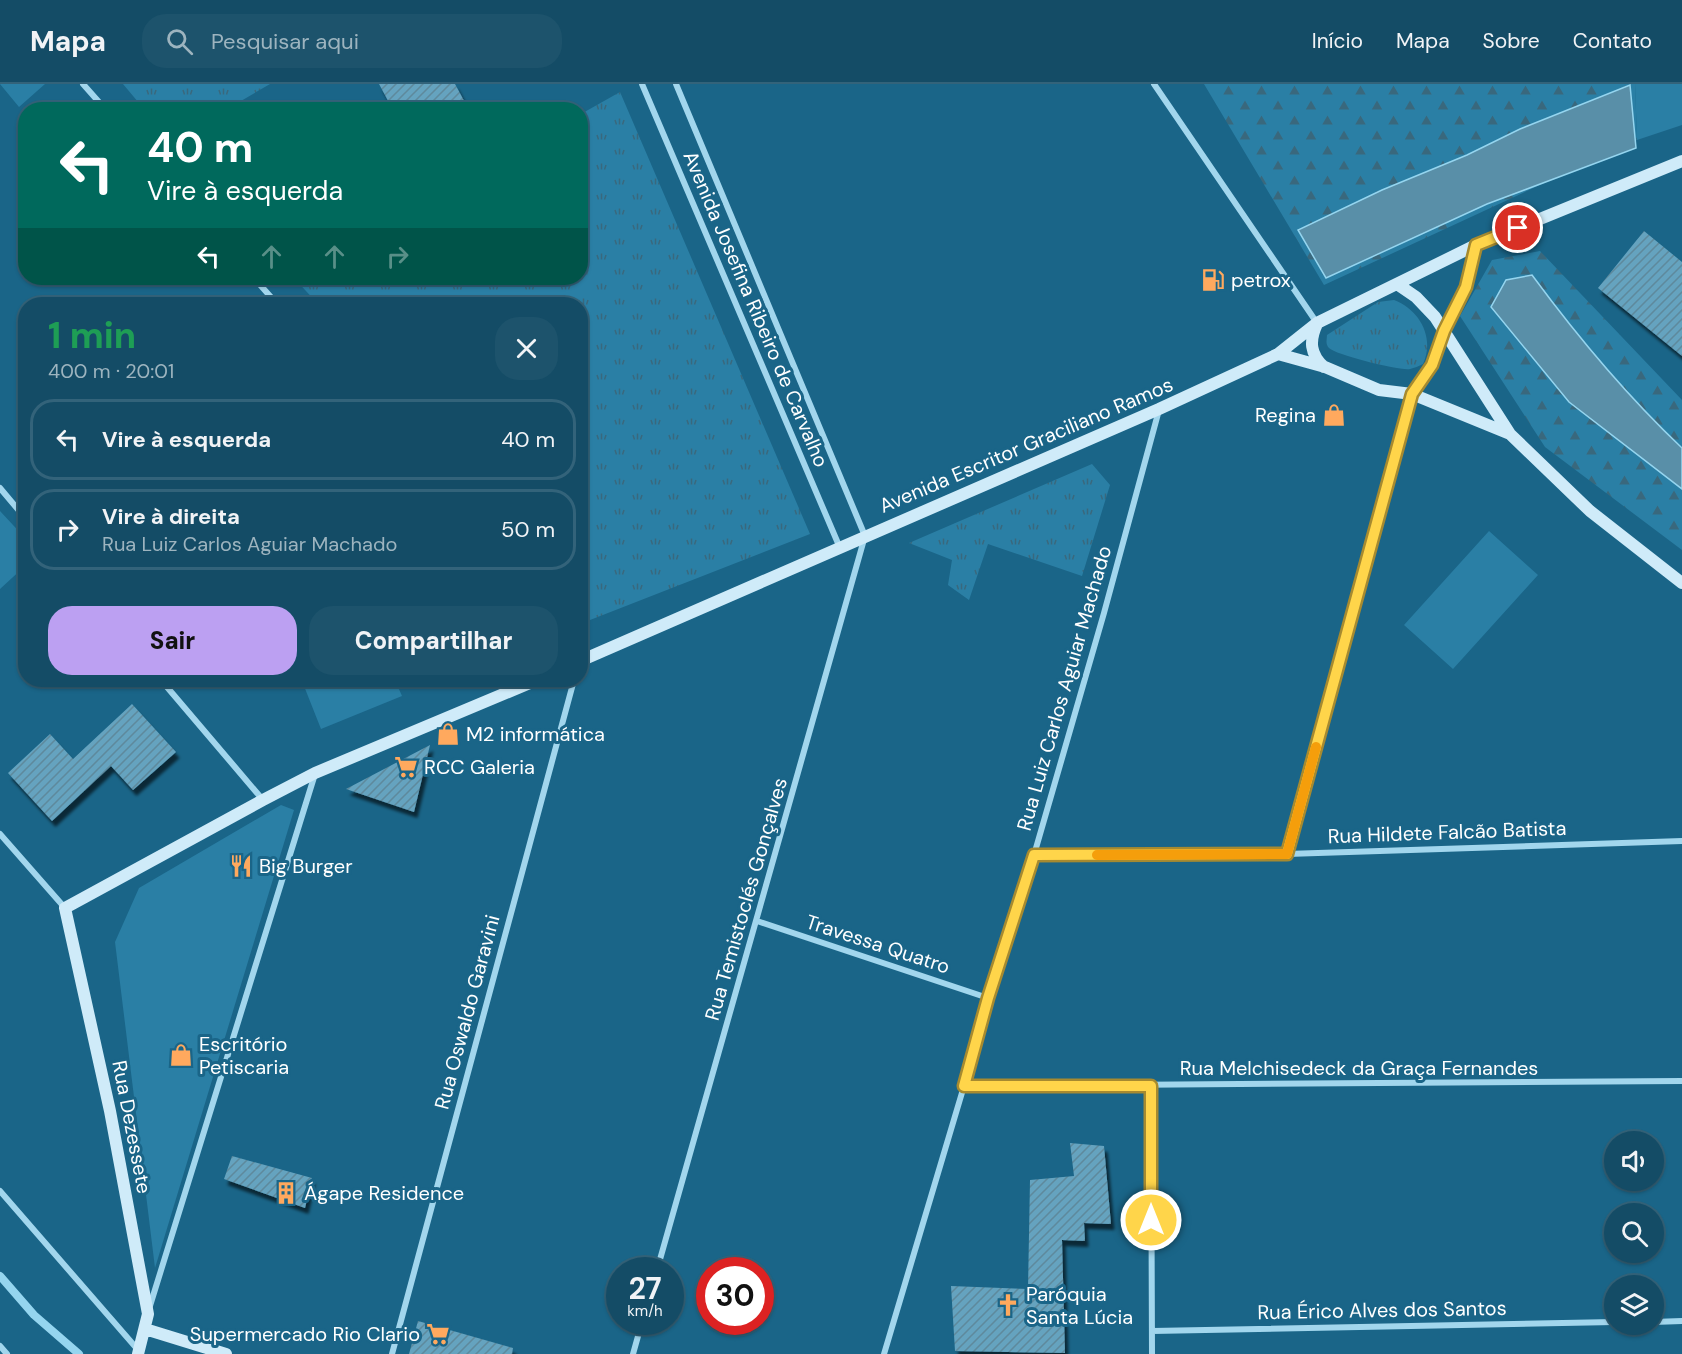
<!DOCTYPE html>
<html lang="pt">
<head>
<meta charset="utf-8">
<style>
	:root { --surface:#144c66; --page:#1d536c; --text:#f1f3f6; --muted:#9db4bf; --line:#33637a; --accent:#bca0f2 }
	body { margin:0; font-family:"DM Sans",sans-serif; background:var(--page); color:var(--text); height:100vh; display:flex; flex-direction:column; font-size:22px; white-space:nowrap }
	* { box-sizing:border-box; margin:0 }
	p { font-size:20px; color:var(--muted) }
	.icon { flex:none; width:33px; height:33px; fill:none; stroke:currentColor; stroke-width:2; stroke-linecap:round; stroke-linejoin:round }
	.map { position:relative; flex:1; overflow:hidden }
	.sheet { position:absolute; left:18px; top:213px; width:570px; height:390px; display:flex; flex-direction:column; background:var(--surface); border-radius:24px; box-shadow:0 2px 4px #0004,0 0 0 2px var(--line) }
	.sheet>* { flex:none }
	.hud { position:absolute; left:18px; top:18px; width:570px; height:183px; border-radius:24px; box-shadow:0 2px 4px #0004,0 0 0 2px var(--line); background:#00695c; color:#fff; overflow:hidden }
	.controls { position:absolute; left:1604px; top:1047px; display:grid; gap:12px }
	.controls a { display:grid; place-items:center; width:60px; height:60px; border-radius:50%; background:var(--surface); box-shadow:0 2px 4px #0004,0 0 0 2px var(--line); font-size:30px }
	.speed { position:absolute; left:606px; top:1173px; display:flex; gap:12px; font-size:30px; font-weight:700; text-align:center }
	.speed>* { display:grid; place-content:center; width:78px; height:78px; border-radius:50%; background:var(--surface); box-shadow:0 2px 4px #0004,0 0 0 2px var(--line); line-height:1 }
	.speed small { font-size:15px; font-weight:400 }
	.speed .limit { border:9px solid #d22; background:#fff; color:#111 }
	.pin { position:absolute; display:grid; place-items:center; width:51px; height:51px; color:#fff; margin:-26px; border:3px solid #fff; border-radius:50%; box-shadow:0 2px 6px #0007 }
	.me { position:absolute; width:66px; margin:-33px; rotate:0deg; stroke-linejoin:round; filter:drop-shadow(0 0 4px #0008) }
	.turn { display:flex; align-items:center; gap:21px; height:126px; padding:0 30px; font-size:27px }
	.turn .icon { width:78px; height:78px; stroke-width:2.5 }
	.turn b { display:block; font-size:42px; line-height:51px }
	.lanes { display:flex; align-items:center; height:57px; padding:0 30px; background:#0003; justify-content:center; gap:30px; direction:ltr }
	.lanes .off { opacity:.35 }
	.round { display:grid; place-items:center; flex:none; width:63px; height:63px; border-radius:24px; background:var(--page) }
	.head { display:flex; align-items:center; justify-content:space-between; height:102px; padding:0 30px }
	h1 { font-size:36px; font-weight:800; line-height:45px; color:#1e9e55 }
	.cta { display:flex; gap:12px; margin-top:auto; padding:12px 30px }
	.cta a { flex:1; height:69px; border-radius:24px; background:var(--accent); color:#111; font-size:24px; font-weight:800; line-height:69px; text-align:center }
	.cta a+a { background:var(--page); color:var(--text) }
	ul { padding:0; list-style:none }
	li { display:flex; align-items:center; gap:18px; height:81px; margin:0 12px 9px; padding:0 18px; border:3px solid var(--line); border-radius:24px }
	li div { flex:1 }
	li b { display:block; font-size:22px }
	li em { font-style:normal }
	header { display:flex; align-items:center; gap:36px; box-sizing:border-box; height:84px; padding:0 30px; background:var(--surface); border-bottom:2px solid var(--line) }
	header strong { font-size:28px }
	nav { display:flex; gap:33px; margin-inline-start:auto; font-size:21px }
	.search { width:420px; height:54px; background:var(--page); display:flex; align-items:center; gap:15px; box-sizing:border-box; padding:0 21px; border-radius:24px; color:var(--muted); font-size:22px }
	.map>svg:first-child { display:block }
</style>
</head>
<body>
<header>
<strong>Mapa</strong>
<div class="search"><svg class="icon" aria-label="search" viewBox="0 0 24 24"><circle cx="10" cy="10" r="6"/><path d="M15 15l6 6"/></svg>Pesquisar aqui</div>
<nav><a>Início</a><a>Mapa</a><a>Sobre</a><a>Contato</a></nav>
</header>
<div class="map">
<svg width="1682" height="1270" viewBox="0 0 1682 1270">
	<defs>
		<pattern id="grass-tufts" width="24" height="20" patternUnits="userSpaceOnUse" patternTransform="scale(1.5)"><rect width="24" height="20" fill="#2a7fa5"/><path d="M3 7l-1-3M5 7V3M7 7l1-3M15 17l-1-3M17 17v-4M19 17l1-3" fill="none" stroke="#39687d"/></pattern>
		<pattern id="forest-firs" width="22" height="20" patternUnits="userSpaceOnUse" patternTransform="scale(1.5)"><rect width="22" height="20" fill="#2a7fa5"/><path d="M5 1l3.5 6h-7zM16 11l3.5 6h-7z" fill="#39687d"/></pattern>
		<pattern id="building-hatch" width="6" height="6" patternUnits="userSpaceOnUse" patternTransform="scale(1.5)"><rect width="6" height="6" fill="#65a3bf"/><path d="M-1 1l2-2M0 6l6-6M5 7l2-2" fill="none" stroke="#5e899c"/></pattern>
		<filter id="shadow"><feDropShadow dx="3.5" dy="6" stdDeviation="1.5" flood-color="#0009"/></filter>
	</defs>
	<rect width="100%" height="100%" fill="#1a6588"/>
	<path fill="url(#grass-tufts)" d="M123 0H270L227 25H144Z
		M620 8 810 450 590 536 580 525V220H318L294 194H580L581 30Z
		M1394 216C1420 226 1435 254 1423 280 1419 282 1414 284 1410 285 1400 287 1336 271 1329 264 1325 260 1327 255 1327 251L1378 218Z
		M1092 380 1110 401 1082 492 988 460 969 516 948 501 952 476 909 459Z"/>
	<path fill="url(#forest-firs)" d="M1204 0H1635L1637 56 1324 201Z
		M1540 167 1682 316V466L1545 363 1460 232 1492 176Z"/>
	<path fill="#2a7fa5" d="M0 0H45L19 23Z
		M1635 0H1682V41L1637 56Z
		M0 427 26 455 25 482 0 505Z
		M1489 447 1538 491 1453 585 1404 541Z
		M319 596H395L402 612 321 645 304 602Z
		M281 721 294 726 155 1184 115 858 139 804Z"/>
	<path fill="#598fa8" stroke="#95d5ef" stroke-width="1.5" d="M1630 1 1636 64 1487 120 1326 194 1298 146 1382 106 1467 71 1520 45Z
		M1532 191C1577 252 1626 311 1682 364V405L1569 318 1491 223 1506 196Z"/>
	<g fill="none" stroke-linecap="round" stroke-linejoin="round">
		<path stroke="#95d5ef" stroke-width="8" d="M0 1192 34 1231 79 1270"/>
	</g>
	<path fill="url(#building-hatch)" filter="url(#shadow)" d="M379 0H455L469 26H393Z
		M1644 147 1682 178V272L1598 204Z
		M132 620 176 668 133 706 111 682 52 737 8 689 50 650 73 675Z
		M430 661 414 728 346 705Z
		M1070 1059 1104 1062 1111 1140 1084 1139 1085 1157 1062 1156 1065 1269 955 1267 951 1202 1028 1205 1030 1096 1074 1092Z
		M232 1072 312 1094 305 1124 224 1095Z
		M418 1237 513 1264 512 1270H409Z"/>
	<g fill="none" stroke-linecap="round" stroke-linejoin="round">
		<path stroke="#a2d6ed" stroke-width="6" d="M83 0 106 26
			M642 0 840 464
			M1154 0 1317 239
			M254 194 277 220
			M0 404 26 435
			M161 596 263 716
			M0 750 65 824
			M1287 770 1411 310
			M1034 771 1287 770 1682 757
			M757 837 988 914
			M964 1002 1682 997
			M1151 1002 1152 1270
			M0 1107 139 1267
			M657 1186 865 452 676 0
			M149 1225 315 690
			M1653 1238 1682 1237
			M1152 1247 1614 1238
			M0 1262 7 1270
			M392 1270 574 596
			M633 1270 642 1238
			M884 1270 964 1002 988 914 1034 771 1104 529 1159 326"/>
		<path stroke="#cfebf9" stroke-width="12" d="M1397 200 1416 213 1435 233 1510 350 1590 427 1682 499
			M1317 240C1309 257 1310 270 1324 283
			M1278 270 1325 283 1379 306 1412 310 1510 350
			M1412 310 1432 281 1444 247 1466 203 1476 161
			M580 577 1159 325 1278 270 1317 239 1476 161 1682 77
			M145 1245 226 1270
			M138 1270 148 1230 110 1027 65 824 263 716 315 689 537 596"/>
	</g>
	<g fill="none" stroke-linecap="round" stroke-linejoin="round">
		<g stroke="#a68a30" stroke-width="15">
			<path id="route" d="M1151 1136V1002H964L988 914 1034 771 1287 770 1412 310 1432 281 1444 247 1466 203 1476 161 1518 144"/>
		</g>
		<use href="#route" stroke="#ffd54a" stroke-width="10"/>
		<path stroke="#f59e0b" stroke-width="10" d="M1097 771 1287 770 1316 663"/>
	</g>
	<defs>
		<g id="fuel-bare" transform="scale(1.8)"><path d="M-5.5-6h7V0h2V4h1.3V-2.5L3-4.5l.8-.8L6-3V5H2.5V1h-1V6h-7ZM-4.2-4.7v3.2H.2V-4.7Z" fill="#ffa95e" stroke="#1a6588" stroke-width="2.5" paint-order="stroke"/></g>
		<g id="shop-bare" transform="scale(1.8)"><path d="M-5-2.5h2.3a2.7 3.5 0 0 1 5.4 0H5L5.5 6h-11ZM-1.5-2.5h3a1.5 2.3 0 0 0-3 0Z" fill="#ffa95e" stroke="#1a6588" stroke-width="2.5" paint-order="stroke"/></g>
		<g id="supermarket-bare" transform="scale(1.8)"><path d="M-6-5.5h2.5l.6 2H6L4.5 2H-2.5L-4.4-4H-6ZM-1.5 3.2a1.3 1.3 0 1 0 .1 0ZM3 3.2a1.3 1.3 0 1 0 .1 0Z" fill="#ffa95e" stroke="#1a6588" stroke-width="2.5" paint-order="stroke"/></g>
		<g id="restaurant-bare" transform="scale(1.8)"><path d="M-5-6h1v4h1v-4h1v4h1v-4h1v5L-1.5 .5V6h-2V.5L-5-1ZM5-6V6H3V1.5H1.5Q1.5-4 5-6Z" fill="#ffa95e" stroke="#1a6588" stroke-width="2.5" paint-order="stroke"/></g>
		<g id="building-bare" transform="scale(1.8)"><path d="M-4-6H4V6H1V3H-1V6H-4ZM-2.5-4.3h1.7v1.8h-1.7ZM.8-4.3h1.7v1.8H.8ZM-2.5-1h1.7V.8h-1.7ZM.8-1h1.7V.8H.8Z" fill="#ffa95e" stroke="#1a6588" stroke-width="2.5" paint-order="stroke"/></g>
		<g id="church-bare" transform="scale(1.8)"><path d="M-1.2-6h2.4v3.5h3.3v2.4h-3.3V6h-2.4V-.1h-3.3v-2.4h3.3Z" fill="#ffa95e" stroke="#1a6588" stroke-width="2.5" paint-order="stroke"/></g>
	</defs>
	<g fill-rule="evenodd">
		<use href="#fuel-bare" x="1213" y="196"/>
		<use href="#shop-bare" x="1334" y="331"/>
		<use href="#shop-bare" x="448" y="650"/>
		<use href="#supermarket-bare" x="406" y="683"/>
		<use href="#restaurant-bare" x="241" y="782"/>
		<use href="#shop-bare" x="181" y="971"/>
		<use href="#building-bare" x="286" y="1109"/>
		<use href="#church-bare" x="1008" y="1221"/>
		<use href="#supermarket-bare" x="438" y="1250"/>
	</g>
	<g text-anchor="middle" stroke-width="6" stroke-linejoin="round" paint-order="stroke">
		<g font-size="20" fill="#fff" stroke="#1a6588" text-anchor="start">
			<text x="1231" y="203">petrox</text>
			<text x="1316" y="338" text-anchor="end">Regina</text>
			<text x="466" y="657">M2 informática</text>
			<text x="424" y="690">RCC Galeria</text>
			<text x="259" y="789">Big Burger</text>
			<text x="199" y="967">Escritório<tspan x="199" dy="23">Petiscaria</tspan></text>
			<text x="304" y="1116">Ágape Residence</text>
			<text x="1026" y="1217">Paróquia<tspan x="1026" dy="23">Santa Lúcia</tspan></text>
			<text x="420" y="1257" text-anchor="end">Supermercado Rio Clario</text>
		</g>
		<g font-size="20" fill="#fff" stroke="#1a6588">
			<text transform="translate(756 225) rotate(67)" y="7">Avenida Josefina Ribeiro de Carvalho</text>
			<text transform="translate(1026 361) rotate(-23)" y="7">Avenida Escritor Graciliano Ramos</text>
			<text transform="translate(1064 604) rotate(-74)" y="7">Rua Luiz Carlos Aguiar Machado</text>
			<text transform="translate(1447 748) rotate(-2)" y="7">Rua Hildete Falcão Batista</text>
			<text transform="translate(746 815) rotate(-74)" y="7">Rua Temistoclés Gonçalves</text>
			<text transform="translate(878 860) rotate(18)" y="7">Travessa Quatro</text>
			<text transform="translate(467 928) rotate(-75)" y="7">Rua Oswaldo Garavini</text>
			<text x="1359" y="991">Rua Melchisedeck da Graça Fernandes</text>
			<text transform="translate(132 1043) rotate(79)" y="7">Rua Dezessete</text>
			<text transform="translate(1382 1226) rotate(-1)" y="7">Rua Érico Alves dos Santos</text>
		</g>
	</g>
</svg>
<div class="controls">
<a><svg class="icon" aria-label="sound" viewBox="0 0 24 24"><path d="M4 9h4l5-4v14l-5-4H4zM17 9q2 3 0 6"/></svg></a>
<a><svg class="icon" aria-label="search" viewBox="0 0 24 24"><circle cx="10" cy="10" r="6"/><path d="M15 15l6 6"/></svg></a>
<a><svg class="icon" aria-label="layers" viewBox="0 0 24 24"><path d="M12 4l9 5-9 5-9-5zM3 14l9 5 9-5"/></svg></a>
</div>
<div class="speed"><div>27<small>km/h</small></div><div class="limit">30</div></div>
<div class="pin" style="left:1518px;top:144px;background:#d93025"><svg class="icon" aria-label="arrive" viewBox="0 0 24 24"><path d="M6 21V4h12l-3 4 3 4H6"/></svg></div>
<svg class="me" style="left:1151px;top:1136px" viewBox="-20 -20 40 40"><circle r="17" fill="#ffd54a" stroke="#fff" stroke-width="3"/><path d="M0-11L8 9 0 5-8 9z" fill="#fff"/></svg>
<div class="hud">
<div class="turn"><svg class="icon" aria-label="left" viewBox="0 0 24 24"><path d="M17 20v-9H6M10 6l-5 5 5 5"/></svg><div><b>40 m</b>Vire à esquerda</div></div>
<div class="lanes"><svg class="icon" aria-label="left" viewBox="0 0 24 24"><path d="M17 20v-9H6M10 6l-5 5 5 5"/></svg><svg class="icon off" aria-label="ahead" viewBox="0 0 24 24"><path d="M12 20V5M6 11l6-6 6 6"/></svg><svg class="icon off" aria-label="ahead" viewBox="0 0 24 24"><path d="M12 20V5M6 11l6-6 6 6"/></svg><svg class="icon off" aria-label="right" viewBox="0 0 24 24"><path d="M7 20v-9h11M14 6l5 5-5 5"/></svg></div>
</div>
<section class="sheet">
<div class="head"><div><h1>1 min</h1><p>400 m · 20:01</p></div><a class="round"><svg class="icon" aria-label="close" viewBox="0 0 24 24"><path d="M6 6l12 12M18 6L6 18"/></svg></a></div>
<ul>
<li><svg class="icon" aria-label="left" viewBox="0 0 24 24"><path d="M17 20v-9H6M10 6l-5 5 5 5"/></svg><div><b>Vire à esquerda</b></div><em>40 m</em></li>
<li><svg class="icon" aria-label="right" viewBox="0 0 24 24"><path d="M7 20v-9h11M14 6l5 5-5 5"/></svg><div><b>Vire à direita</b><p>Rua Luiz Carlos Aguiar Machado</p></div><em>50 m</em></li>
</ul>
<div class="cta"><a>Sair</a><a>Compartilhar</a></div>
</section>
</div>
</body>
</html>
